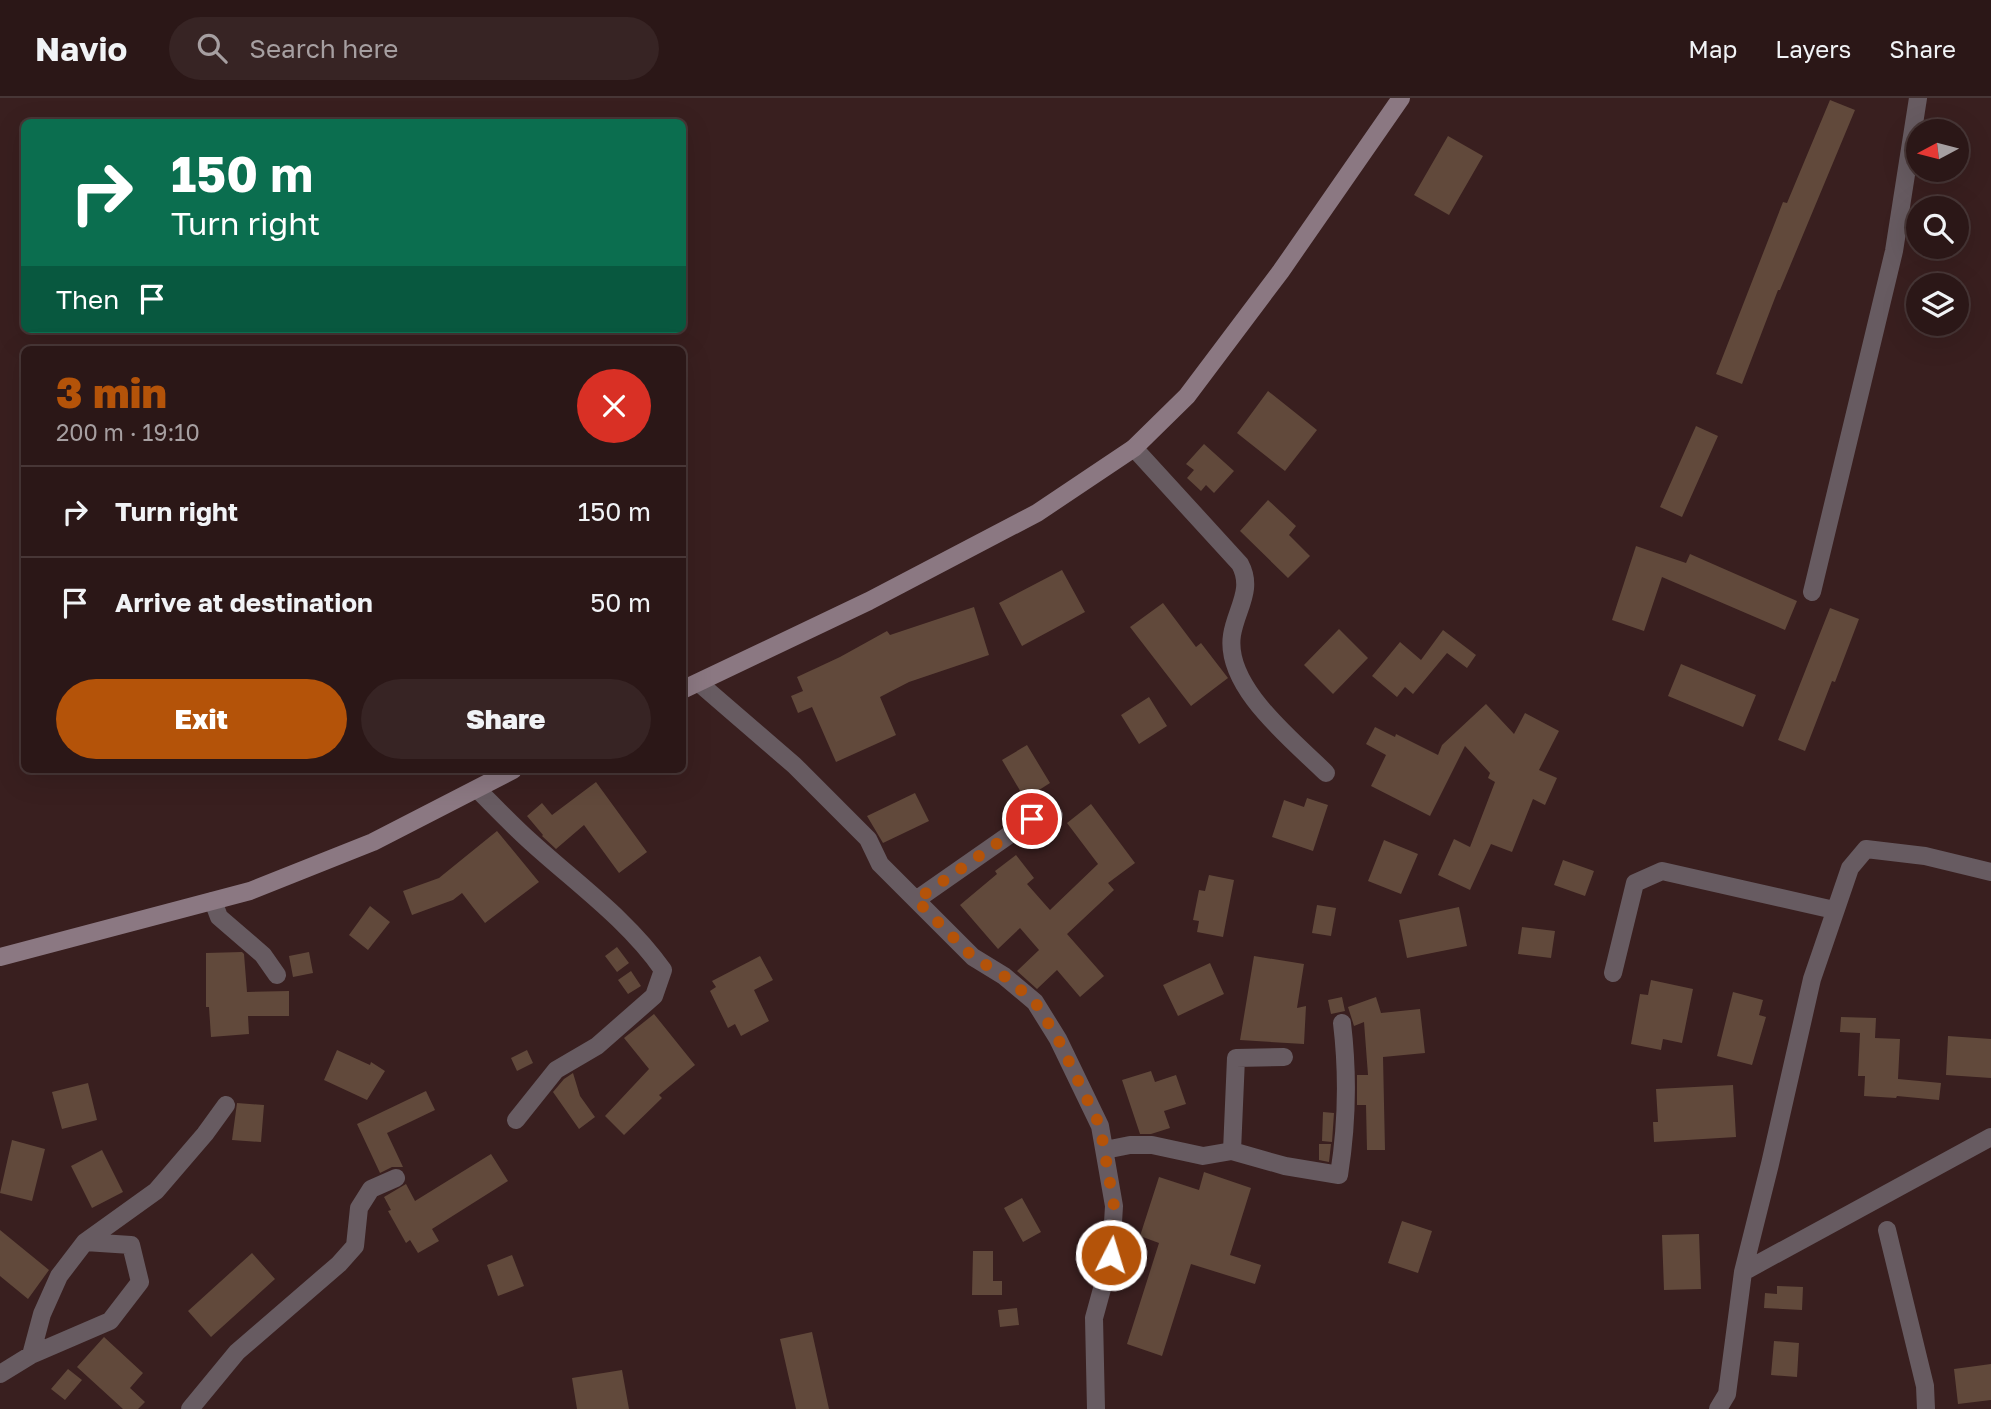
<!DOCTYPE html>
<html lang="en">
<head>
<meta charset="utf-8">
<style>
	:root { --surface:#2b1717; --page:#372424; --text:#f1f3f6; --muted:#a69fa1; --line:#473636; --accent:#b45309 }
	body { margin:0; font-family:"Golos Text",sans-serif; background:var(--page); color:var(--text); height:100vh; display:flex; flex-direction:column; font-size:26px; white-space:nowrap }
	* { box-sizing:border-box; margin:0 }
	p { font-size:23px; color:var(--muted) }
	.icon { flex:none; width:38px; height:38px; fill:none; stroke:currentColor; stroke-width:2; stroke-linecap:round; stroke-linejoin:round }
	.map { position:relative; flex:1; overflow:hidden }
	.side { position:absolute; left:21px; top:248px; width:665px; height:427px; display:flex; flex-direction:column; background:var(--surface); border-radius:10px; box-shadow:0 7px 28px #0002,0 0 0 2px var(--line) }
	.side>* { flex:none }
	.guide { position:absolute; left:21px; top:21px; width:665px; height:214px; border-radius:10px; box-shadow:0 7px 28px #0002,0 0 0 2px var(--line); background:#0b6e4f; color:#fff; overflow:hidden }
	.needle { width:46px; rotate:263deg }
	.controls { position:absolute; left:1906px; top:21px; display:grid; gap:14px }
	.controls a { display:grid; place-items:center; width:63px; height:63px; border-radius:50%; background:var(--surface); box-shadow:0 7px 28px #0002,0 0 0 2px var(--line); font-size:35px }
	.pin { position:absolute; display:grid; place-items:center; width:60px; height:60px; color:#fff; margin:-30px; border:4px solid #fff; border-radius:50%; box-shadow:0 2px 7px #0007 }
	.me { position:absolute; width:77px; margin:-38px; rotate:5deg; stroke-linejoin:round; filter:drop-shadow(0 0 5px #0008) }
	.turn { display:flex; align-items:center; gap:24px; height:147px; padding:0 35px; font-size:32px }
	.turn .icon { width:91px; height:91px; stroke-width:2.5 }
	.turn b { display:block; font-size:49px; line-height:60px }
	.then { display:flex; align-items:center; height:66px; padding:0 35px; background:#0003; gap:14px; font-size:26px }
	.round { display:grid; place-items:center; flex:none; width:74px; height:74px; border-radius:37px; background:var(--page) }
	.overview { display:flex; align-items:center; justify-content:space-between; height:119px; padding:0 35px }
	h1 { font-size:42px; font-weight:800; line-height:52px; color:var(--accent) }
	.primary-button { display:flex; gap:14px; margin-top:auto; padding:14px 35px }
	.primary-button a { flex:1; height:80px; border-radius:42px; background:var(--accent); color:#fff; font-size:28px; font-weight:800; line-height:80px; text-align:center }
	.primary-button a+a { background:var(--page); color:var(--text) }
	ul { padding:0; list-style:none }
	li { display:flex; align-items:center; gap:21px; height:91px; padding:0 35px; border-top:2px solid var(--line) }
	li div { flex:1 }
	li b { display:block; font-size:26px }
	li em { font-style:normal }
	header { display:flex; align-items:center; gap:42px; box-sizing:border-box; height:98px; padding:0 35px; background:var(--surface); border-bottom:2px solid var(--line) }
	header strong { font-size:33px }
	nav { display:flex; gap:38px; margin-inline-start:auto; font-size:24px }
	.search { width:490px; height:63px; background:var(--page); display:flex; align-items:center; gap:18px; box-sizing:border-box; padding:0 24px; border-radius:38px; color:var(--muted); font-size:26px }
	.map>svg:first-child { display:block }
</style>
</head>
<body>
<header>
<strong>Navio</strong>
<div class="search"><svg class="icon" aria-label="search" viewBox="0 0 24 24"><circle cx="10" cy="10" r="6"/><path d="M15 15l6 6"/></svg>Search here</div>
<nav><a>Map</a><a>Layers</a><a>Share</a></nav>
</header>
<div class="map">
<svg width="1991" height="1311" viewBox="0 0 1991 1311">
	<rect width="100%" height="100%" fill="#391f1f"/>
	<path fill="#61493b" d="M1830 2 1855 12 1780 192H1778L1742 286 1716 276 1783 104 1787 105Z
		M1448 38 1483 58 1449 117 1414 97Z
		M1268 293 1317 332 1285 373 1237 335Z
		M1696 328 1718 338 1682 419 1660 409Z
		M1204 346 1234 373 1214 395 1206 387 1201 393 1187 380 1194 372 1186 366Z
		M1268 402 1296 428 1289 437 1310 458 1288 480 1240 433Z
		M1636 448 1686 465 1690 456 1797 503 1785 532 1662 479 1644 533 1612 522Z
		M1062 472 1085 514 1022 548 999 505Z
		M1163 505 1196 549 1201 545 1228 580 1191 608 1130 529Z
		M974 509 989 557 909 584 880 599 896 637 836 664 812 609 798 615 791 598 803 593 797 579 840 559 887 533 890 537Z
		M1830 510 1859 521 1835 584 1832 583 1805 653 1778 642Z
		M1339 531 1368 560 1333 596 1304 567Z
		M1443 532 1476 557 1467 570 1447 555 1413 596 1405 589 1397 599 1372 578 1400 544 1421 562Z
		M1681 566 1756 597 1743 629 1668 598Z
		M1149 599 1167 628 1139 646 1121 617Z
		M1486 606 1514 636 1525 615 1559 633 1539 672 1557 680 1545 707 1533 701 1512 754 1491 746 1470 792 1438 777 1454 741 1470 749 1495 684 1488 680 1490 675 1465 648 1430 718 1371 688 1386 657 1366 646 1375 629 1395 639 1396 636 1438 657 1442 647Z
		M1027 647 1050 685 1025 701 1002 662Z
		M596 684 647 754 619 775 584 727 556 751 542 738 543 737 527 718 542 705 552 717Z
		M915 695 929 723 883 745 867 718Z
		M1307 700 1328 707 1313 753 1272 739 1284 702 1304 709Z
		M1091 706 1135 765 1108 785 1114 792 1067 836 1104 878 1080 899 1057 872 1037 891 1017 873 1039 852 1020 830 998 851 960 807 997 776 995 773 1016 757 1034 780 1027 786 1050 812 1098 766 1067 725Z
		M497 733 539 784 485 825 462 795 453 802 412 817 403 793 439 780Z
		M1384 742 1418 756 1401 796 1368 783Z
		M1563 762 1594 773 1585 798 1554 787Z
		M1209 777 1234 782 1223 839 1197 834 1199 823 1193 822 1199 792 1205 793Z
		M1317 807 1336 810 1331 838 1312 835Z
		M370 808 390 824 368 852 349 837Z
		M1459 809 1467 848 1407 860 1399 822Z
		M1522 829 1555 833 1551 860 1518 856Z
		M617 849 629 865 617 874 605 858Z
		M242 854 244 856 247 894 289 893V918H248L249 936 211 939 209 909H206V855Z
		M309 854 313 875 293 879 289 858Z
		M760 858 773 882 754 892 769 923 741 938 735 926 728 930 710 893 716 889 712 883Z
		M1254 858 1304 866 1297 910 1306 908 1304 946 1240 942Z
		M1210 865 1224 896 1178 918 1163 887Z
		M631 873 641 888 628 896 618 882Z
		M1651 882 1693 891 1682 945 1663 941 1661 952 1631 946 1640 896 1648 897Z
		M1733 894 1763 902 1759 917 1766 919 1752 967 1717 958Z
		M1342 899 1345 913 1331 916 1328 902Z
		M1376 899 1381 915 1420 911 1425 955 1383 959 1385 1052H1367L1366 1007H1357V977H1368L1364 924 1354 928 1348 909Z
		M654 916 695 967 659 997 662 1000 624 1037 605 1018 649 971 624 940Z
		M1841 919 1876 920 1875 940 1900 941 1898 981 1941 985 1939 1002 1897 998 1896 1000 1864 998 1865 978H1858L1860 935 1840 934Z
		M1948 938 1991 941V980L1946 977Z
		M337 952 370 967 371 964 385 973 367 1002 324 982Z
		M527 952 533 965 517 973 511 960Z
		M1151 973 1155 984 1176 977 1186 1006 1164 1013 1170 1030 1151 1036H1140L1122 982Z
		M573 975 580 998 595 1019 579 1031 553 994 564 981Z
		M88 985 97 1022 62 1031 52 994Z
		M1733 987 1736 1039 1654 1044 1653 1024H1658L1656 991Z
		M426 993 435 1012 387 1035 403 1069H392L380 1075 357 1026Z
		M237 1005 264 1007 261 1044 232 1042Z
		M1323 1014 1334 1015 1332 1044 1322 1043Z
		M12 1042 45 1051 32 1103 0 1095Z
		M1319 1046H1331L1329 1064 1319 1062Z
		M102 1052 123 1094 92 1110 71 1068Z
		M491 1056 508 1083 432 1131 439 1143 418 1155 410 1142 406 1145 388 1113 391 1112 384 1099 406 1086 415 1103Z
		M1204 1074 1251 1090 1230 1157 1261 1167 1255 1186 1191 1166 1162 1258 1127 1246 1159 1145 1140 1138 1159 1079 1199 1092Z
		M1022 1100 1041 1134 1023 1144 1004 1110Z
		M1402 1123 1432 1133 1418 1175 1388 1165Z
		M0 1132 49 1172 28 1201 0 1178Z
		M1699 1136 1701 1191 1664 1192 1662 1137Z
		M973 1153H993V1183H1002V1197H972Z
		M252 1155 275 1181 211 1239 188 1213Z
		M512 1157 524 1188 498 1198 487 1167Z
		M1777 1188 1803 1189 1802 1212 1764 1210 1765 1195 1777 1196Z
		M1017 1210 1019 1227 1000 1229 998 1212Z
		M812 1234 829 1311H796L780 1241Z
		M104 1239 143 1275 130 1290 145 1304 138 1311H123L77 1269Z
		M1774 1243 1799 1245 1797 1279 1771 1277Z
		M1991 1266V1302L1958 1306 1954 1271Z
		M68 1271 82 1282 65 1302 51 1291Z
		M622 1272 629 1311H577L572 1280Z"/>
	<g fill="none" stroke-linecap="round" stroke-linejoin="round">
		<path stroke="#675b61" stroke-width="18" d="M1134 350 1240 466C1254 492 1236 511 1232 537 1224 589 1293 642 1326 675
			M1812 494 1894 153 1918 0
			M699 585 794 667 868 741 880 766 973 859 1004 878 1035 904 1058 941 1100 1028 1114 1108 1111 1158 1094 1220 1096 1311
			M477 691C495 709 512 727 531 744 576 785 628 822 663 872L654 898 597 948 556 972 516 1022
			M916 802 1032 721 1054 717
			M213 803 219 819 263 857 277 877
			M1613 875 1635 785 1662 773 1834 812
			M1105 1052 1130 1047H1152L1203 1058 1232 1053 1236 960 1284 959
			M1232 1053 1285 1068 1339 1077C1347 1027 1348 975 1342 925
			M1887 1132 1925 1288 1926 1311
			M85 1144 156 1093 205 1036 226 1007
			M1743 1174 1991 1039
			M0 1276 31 1257 110 1223 140 1184 131 1147 85 1144 59 1178 42 1216 31 1257
			M190 1311 237 1254 339 1166 355 1148 359 1110 371 1091 396 1080
			M1718 1311 1727 1296 1743 1174 1770 1066 1812 881 1850 770 1866 751 1925 758 1991 774"/>
		<path stroke="#8b7882" stroke-width="18" d="M682 592 869 503 1037 415 1134 350 1187 298 1281 173 1401 0
			M0 859 250 793 373 744 513 672"/>
	</g>
	<g fill="none" stroke-linecap="round" stroke-linejoin="round">
		<path stroke="#b45309" stroke-width="12" stroke-dasharray="0 21.6" d="M1032 721 916 802 973 859 1004 878 1035 904 1058 941 1100 1028 1114 1108 1111 1157"/>
	</g>
</svg>
<div class="controls">
<a><svg class="needle" viewBox="-14 -14 28 28"><path d="M0-13l5 13h-10z" fill="#e53935"/><path d="M0 13l5-13h-10z" fill="#a69fa1"/></svg></a>
<a><svg class="icon" aria-label="search" viewBox="0 0 24 24"><circle cx="10" cy="10" r="6"/><path d="M15 15l6 6"/></svg></a>
<a><svg class="icon" aria-label="layers" viewBox="0 0 24 24"><path d="M12 4l9 5-9 5-9-5zM3 14l9 5 9-5"/></svg></a>
</div>
<div class="pin" style="left:1032px;top:721px;background:#d93025"><svg class="icon" aria-label="arrive" viewBox="0 0 24 24"><path d="M6 21V4h12l-3 4 3 4H6"/></svg></div>
<svg class="me" style="left:1111px;top:1157px" viewBox="-20 -20 40 40"><circle r="17" fill="#b45309" stroke="#fff" stroke-width="3"/><path d="M0-11L8 9 0 5-8 9z" fill="#fff"/></svg>
<div class="guide">
<div class="turn"><svg class="icon" aria-label="right" viewBox="0 0 24 24"><path d="M7 20v-9h11M14 6l5 5-5 5"/></svg><div><b>150 m</b>Turn right</div></div>
<div class="then">Then<svg class="icon" aria-label="arrive" viewBox="0 0 24 24"><path d="M6 21V4h12l-3 4 3 4H6"/></svg></div>
</div>
<section class="side">
<div class="overview"><div><h1>3 min</h1><p>200 m · 19:10</p></div><a class="round" style="background:#d93025;color:#fff"><svg class="icon" aria-label="close" viewBox="0 0 24 24"><path d="M6 6l12 12M18 6L6 18"/></svg></a></div>
<ul>
<li><svg class="icon" aria-label="right" viewBox="0 0 24 24"><path d="M7 20v-9h11M14 6l5 5-5 5"/></svg><div><b>Turn right</b></div><em>150 m</em></li>
<li><svg class="icon" aria-label="arrive" viewBox="0 0 24 24"><path d="M6 21V4h12l-3 4 3 4H6"/></svg><div><b>Arrive at destination</b></div><em>50 m</em></li>
</ul>
<div class="primary-button"><a>Exit</a><a>Share</a></div>
</section>
</div>
</body>
</html>
